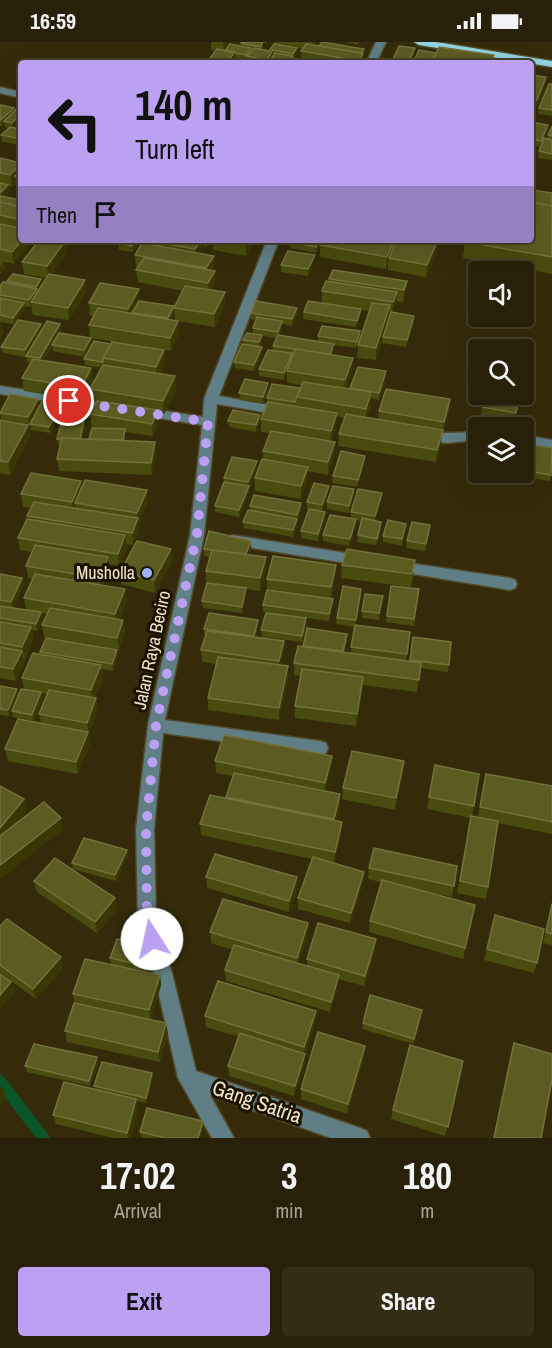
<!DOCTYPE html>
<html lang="en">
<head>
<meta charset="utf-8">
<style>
	:root { --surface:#282008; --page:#342d16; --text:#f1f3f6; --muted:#a5a39c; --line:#443e29; --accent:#bca0f2 }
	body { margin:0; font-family:"Archivo Narrow",sans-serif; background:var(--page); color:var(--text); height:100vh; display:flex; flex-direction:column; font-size:22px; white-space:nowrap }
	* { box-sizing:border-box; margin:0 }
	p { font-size:20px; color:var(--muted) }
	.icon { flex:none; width:33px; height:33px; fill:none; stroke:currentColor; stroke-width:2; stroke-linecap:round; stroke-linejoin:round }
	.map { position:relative; height:1096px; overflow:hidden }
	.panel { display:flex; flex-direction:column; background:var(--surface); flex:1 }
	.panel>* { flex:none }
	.top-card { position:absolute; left:18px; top:18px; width:516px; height:183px; border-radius:6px; box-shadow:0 6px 24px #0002,0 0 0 2px var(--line); background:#bca0f2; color:#111; overflow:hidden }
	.controls { position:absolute; left:468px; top:219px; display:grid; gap:12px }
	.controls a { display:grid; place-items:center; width:66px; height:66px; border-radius:6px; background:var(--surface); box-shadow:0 6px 24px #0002,0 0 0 2px var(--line); font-size:30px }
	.pin { position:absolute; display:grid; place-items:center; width:51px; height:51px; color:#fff; margin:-26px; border:3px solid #fff; border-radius:50%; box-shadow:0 2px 6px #0007 }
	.me { position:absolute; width:66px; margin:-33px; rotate:350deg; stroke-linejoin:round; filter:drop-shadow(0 0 4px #0008) }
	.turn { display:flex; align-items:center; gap:21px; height:126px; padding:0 18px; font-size:27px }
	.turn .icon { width:78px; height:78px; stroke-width:2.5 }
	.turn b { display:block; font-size:42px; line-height:51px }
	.then { display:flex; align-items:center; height:57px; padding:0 18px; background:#0003; gap:12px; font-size:22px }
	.eta { display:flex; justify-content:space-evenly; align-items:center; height:102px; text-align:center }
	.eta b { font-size:36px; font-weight:700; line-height:42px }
	.button { display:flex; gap:12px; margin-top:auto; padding:12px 18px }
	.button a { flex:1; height:69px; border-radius:6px; background:var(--accent); color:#111; font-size:24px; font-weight:700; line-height:69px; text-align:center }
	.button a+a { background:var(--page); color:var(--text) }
	.status { display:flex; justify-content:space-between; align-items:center; height:42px; padding:0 30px; background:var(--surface); direction:ltr }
	.status svg { height:16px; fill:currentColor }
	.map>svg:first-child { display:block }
</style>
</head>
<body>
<div class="status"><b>16:59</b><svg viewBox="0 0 49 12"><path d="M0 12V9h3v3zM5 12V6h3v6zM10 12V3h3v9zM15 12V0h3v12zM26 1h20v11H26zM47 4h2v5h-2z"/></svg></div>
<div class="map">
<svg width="552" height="1096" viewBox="0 0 552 1096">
	<rect width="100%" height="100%" fill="#352b0a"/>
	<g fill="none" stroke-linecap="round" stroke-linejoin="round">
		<path fill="#0a5529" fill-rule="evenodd" d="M0 1033 4 1035 48 1092 50 1096H36L0 1049Z"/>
		<g stroke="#534928" stroke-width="3">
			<path id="minor" d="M376 0H386L376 21H366Z
				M0 45 21 50V56L0 51Z
				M267 198H279L219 354 286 366 293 370 286 374 217 362 204 493 165 678 320 699 326 701 328 706 326 711 320 713 163 691 154 787 156 879 172 931 196 1029 360 1086 367 1089 370 1096H331L210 1053 234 1096H212L178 1036 154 931 138 879 136 787 148 683 190 493 202 383 140 373 133 369 140 365 203 375 204 357Z
				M0 344 113 361 120 365 113 369 0 352Z
				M422 389 446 391 478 390V398L446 401 417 396 415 393 417 390Z
				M524 393 552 398V408L524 402Z
				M232 493 365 514 372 519 365 524 227 502 225 498Z
				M395 519 510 536 515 538 517 542 515 546 510 548 395 529 390 528 388 524 390 520Z"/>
		</g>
		<g stroke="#534928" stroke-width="3">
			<path id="major" d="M414 0H436L552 19V25L419 3Z"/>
		</g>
		<use href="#minor" fill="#5f7e85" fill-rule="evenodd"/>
		<use href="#major" fill="#8ed1df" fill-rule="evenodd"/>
	</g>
	<path fill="#4a4b0e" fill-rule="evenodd" d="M211 0H232L230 2 241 4V1L242 0H268L267 1H263V7L269 9 274 2V0H318L316 3 364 7 363 21H301V9L303 7 297 6V12L293 17V21H270V19L268 21H251L247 20V17L246 19 235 17V21L216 9 211 8Z
		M346 0H360L357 3Z
		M419 8 492 21H434Z
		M531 33 546 35 544 47 535 70 531 69Z
		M552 42V74L538 72 539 66Z
		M0 64 14 66V86L21 87V103L2 100 1 93 8 86 5 85 4 82 2 84H0Z
		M531 80 547 89 540 105 531 103Z
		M552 83V118L538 116 539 109 547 97Z
		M0 116 21 121V147L17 146 16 141 12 145 8 144 9 149 4 154 21 158V198H32V200L14 222 4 220 5 226 0 232Z
		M552 151V232L463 216 465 200Z
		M66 198 67 210 51 232 86 250 69 278 33 273 31 263 30 265 24 264 25 267 14 282 1 280 3 291 0 297V244L7 241V239L41 237 42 243 46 236 24 232 22 220Z
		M88 198H114L111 202Z
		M121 198H212L207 205H204L201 212 214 214V226L212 229H215V242L211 248 225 250V263L215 285 178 279 179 291 171 309 91 296 92 302H111L164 308 165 320 160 332 175 334 176 347 164 372 158 371 159 380 153 394 125 390V398L155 400 156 412 152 433 59 429 57 417 60 404 58 403 57 397 84 378 85 385 82 397H89L107 387 92 385 90 372 96 360 92 359 90 347 102 326 85 323 84 317 85 315 53 309 52 304 44 318 91 326 93 339 82 359 24 349 22 336 31 321 27 320 26 315 3 311 1 305 42 287 61 288 60 291 90 296 89 283 94 274H90L89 261 140 259 174 264 175 266 183 249 138 240 136 228 138 226 136 225 135 213 140 205V200L133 210 119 208V201ZM175 271V278H171Z
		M213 198H255L246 214 213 208Z
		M291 198H386L385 200 393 202 392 208 436 212 426 235 388 228V222L386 227 320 215V204L316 211 290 206V200Z
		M314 219 308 234 281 230V223Z
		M329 237 407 239 405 251 403 260 396 259 393 271 414 274V281L406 305 382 301 383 296 376 318 357 316 358 303 370 269 360 267V273L356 285 303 277 304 270 322 261V249L329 240Z
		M251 271 297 272 292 284 282 282V286L279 294 318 300V294L360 289V296L356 306 334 303 332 312 352 328 346 346 350 347 386 329V336L379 358 371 356V363L367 375 378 377 379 369H449L442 392 441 400 436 420 338 404 339 392 344 376 337 374 336 383 331 399 335 400 334 412 328 433 307 429V437L301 457 255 449V436L263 417V409L270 391 261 390V377L267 362V356L300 346 302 343 287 341V331L284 338 259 334V327L273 308V304L277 296 262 294V300L260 305 262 312 254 329 235 326 234 320 244 302 243 298 253 292V286L256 278 251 277Z
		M268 348 263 362 240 358 239 351Z
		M520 352 514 383 480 378 482 365Z
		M39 364 29 382 1 377 0 370Z
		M64 365 50 391 31 388 30 382Z
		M0 378 28 383 30 395 10 433 0 431Z
		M228 379H260L256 390 229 385Z
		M533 403 552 428 550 439 527 435Z
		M365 414V420L357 445 332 441 333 434Z
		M257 426 249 446V451L239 475 215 470V464L224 441V436Z
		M82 444 148 460 139 482V488L133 503 126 502 127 506 119 524 109 522 110 527 103 543 125 547 127 559 119 578H123L125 591 119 608 44 595 42 583 47 572 41 571 42 577 37 589 32 588 33 597 25 617H23L24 621 16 639 0 636V532L22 536 24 542 13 566 26 568 24 556 32 537 28 536 26 524 32 510 20 508 18 496 28 478 27 474 31 466 23 465 21 452Z
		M329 444 328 450 322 469 307 467V460Z
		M354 447 353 454 349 471 327 467V460Z
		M381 458 375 479 381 486 376 503 357 500 358 493 362 479 356 478 355 484 349 504 323 499V493L351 476V470Z
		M301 461V468L297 479V483L293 495 244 486 243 480 250 468V464Z
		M325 470V477L318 499 301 496V489Z
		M406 482 402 504 383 500V494Z
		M429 490 425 509 406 506 407 499Z
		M251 506 249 512 266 527 260 549 246 547V553L242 571 203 566 202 559 207 541H206V529L210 515 204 514V507Z
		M171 507 172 520 155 551 121 542 120 530Z
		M336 523 335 535 331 557 332 564 329 579 263 570V563L267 548V537Z
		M342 523 414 530 411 545 341 536Z
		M419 547 414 584 386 580 387 574Z
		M361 554 355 583 410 590 406 619H410L413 595 451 600 448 630 420 626 417 650 363 643 356 684 295 676V664L300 634 294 633V621L303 604 347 598 344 610 351 611 355 585 336 582 337 576Z
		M382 560 379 578 362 576V569Z
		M306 583 302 600 262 595 261 588Z
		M258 584 255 595 284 611 281 623 288 624V636L279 678 208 668V656L216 622 202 620 201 608 206 594 204 593V587Z
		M40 610 118 614 113 629 102 627 103 635 95 656H96L98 668 88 692 90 701 78 732 8 719 5 707 41 681 39 672 47 652 42 651 43 657 34 679 13 675 12 669 24 647 22 636 40 612Z
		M0 644 17 647 18 654 9 674 0 673Z
		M215 719 331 726 325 749 340 752V763L336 779 341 792 334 821 364 830 363 841 350 881 298 867V856L312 817 201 793 200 782 226 757 233 734 216 731Z
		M403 731 395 768 342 757 343 746Z
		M479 732 472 774 478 775 486 732 552 744V792L498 781 486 857 457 851 471 776 427 767 429 755Z
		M127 808 128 814 116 839 73 827 72 821Z
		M457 824 452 855 423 849 475 863 463 917 369 890 370 879 381 840 368 837 369 826Z
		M206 835 297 847 289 870 207 846Z
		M34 839 117 867 97 891 37 850Z
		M552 859V903L543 901Z
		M495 873 537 921 534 931 484 918Z
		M308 881V892L298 922 307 924V917L375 908 364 944 338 937V944L330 970 226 939 225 928 233 908 211 901 210 890Z
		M0 884 61 915 63 926 36 957 0 931Z
		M147 909 141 928 160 933 161 943 151 978 168 992 160 1020 67 1000 65 989 75 962 73 952 111 922 110 916Z
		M422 968 413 1002 362 987 363 981Z
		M316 969 315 979 305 1013 304 1022 294 1054 229 1034 228 1024 239 995 206 985 205 974Z
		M514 1001 541 1096H493L511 1011Z
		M365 1004 364 1014 347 1072 301 1057V1047Z
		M463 1019 445 1094 391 1077 393 1068Z
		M98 1021 90 1044 27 1030 25 1024Z
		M152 1031 153 1036 146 1061 137 1059 138 1066 130 1096H113L56 1082 53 1073 95 1047 94 1044Z
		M203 1079V1083L200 1096H146L141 1095 140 1090Z"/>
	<path fill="#3a3704" d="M223 0H232L224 10Z
		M312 0H318L312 9Z
		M251 6V12L247 14V17L246 19V13Z
		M297 6V12L293 17V21H289Z
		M415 6 414 12 410 21H408Z
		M364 7 363 21H358L359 14Z
		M273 8V14L270 18 268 21H267V18Z
		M235 10V21H226Z
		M546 35 544 47 535 70 537 58Z
		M14 66 15 72 4 79V82L2 84 1 78Z
		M21 72V79L13 87 12 81Z
		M548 83 547 89 540 105 541 99Z
		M21 122V135L15 134 16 141 12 145 10 133Z
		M8 143 9 149 1 157 0 151Z
		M22 198H32V200L14 222 12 210Z
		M66 198 67 210 48 236 47 224Z
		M136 198H139L140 200 133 210 132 204Z
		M201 198H204V206L196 220 195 207Z
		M207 198H212L207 205Z
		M248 198H255L246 214V202Z
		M320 198H321V202L316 211V205Z
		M437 200 436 212 426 235 427 223Z
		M393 202 392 214 389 216 388 222 386 227 387 215Z
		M315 213 314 219 308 234V227Z
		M214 214V226L207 238 206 226Z
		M4 219 5 226 0 232V224Z
		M215 229V242L209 253 208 241Z
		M41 237 42 244 31 260V263L30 265 29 258 36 248V245Z
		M85 238 86 250 69 278 68 266Z
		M407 239 405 251 403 260 404 248Z
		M139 247 140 259 132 271 133 273 129 280 128 267Z
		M225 250V263L215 285 214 272Z
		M397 250 396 262 392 272 393 260Z
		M24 261 25 267 14 282 13 276Z
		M390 263 389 276 376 318V306Z
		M174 264 175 271 169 283 168 276Z
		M297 266V272L292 284V277Z
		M361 267 360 273 356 285 357 279Z
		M414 274V281L406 305 407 298Z
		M1 279 3 291 0 297V281Z
		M178 279 179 291 171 309 170 296Z
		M282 279V286L278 296V290Z
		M41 282 42 288 26 315 25 308Z
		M60 282 61 288 41 323 40 316Z
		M360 289V296L356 306 357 300Z
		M262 293V300L259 307V300Z
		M91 296 92 302 85 315 84 308Z
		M262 305V312L254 329V323Z
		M164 308 165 320 157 337 156 325Z
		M292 311V318L284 338V331Z
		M353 316 352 328 344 350 345 338Z
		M91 326 93 339 82 359 81 346Z
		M386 329V336L379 358V351Z
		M175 334 176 347 164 372 163 359Z
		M268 341V348L263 362V355Z
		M371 350V363L366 379V367Z
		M38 357 39 364 29 382 28 375Z
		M450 357 449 369 443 392 444 380Z
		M63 359 64 365 50 391 49 385Z
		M158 368 159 380 153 394 152 382Z
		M337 371 336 383 330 401 331 389Z
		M260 373V379L256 390V383Z
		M84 378 85 385 80 404 79 398Z
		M28 383 30 395 10 433 8 420Z
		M443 388 441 400 436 420 437 408Z
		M155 400 156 412 152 433 151 421Z
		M335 400 334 412 328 433V420Z
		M365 414V420L357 445 358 438Z
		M257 419V426L249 446V451L239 475V468L249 445 248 440Z
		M308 425 307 437 301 457V444Z
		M81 439 83 451 75 461 76 468 74 473 72 460Z
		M329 444 328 450 322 469V463Z
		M354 447 353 454 349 471V464Z
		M147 448 148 460 139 482V488L133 503 132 491 138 477 137 471Z
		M382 451 381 458 375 481V474Z
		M301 461V468L297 479V483L293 495V488L297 477V473Z
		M325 470V477L318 499V492Z
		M356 477 355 484 349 504 350 497Z
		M381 480V486L376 503 377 497Z
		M125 493 127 506 119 524 118 512Z
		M251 499V506L246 519V513Z
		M171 507 172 520 155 551 154 538Z
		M108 515 110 527 101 549 99 536Z
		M266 515V527L260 549V536Z
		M336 523 335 535 331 558V545Z
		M22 536 24 542 13 567 11 560Z
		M246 546V553L242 571V565Z
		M125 547 127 559 117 584 115 572Z
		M41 570 42 577 37 589 36 582Z
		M306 576V583L302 600V594Z
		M123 578 125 591 119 608 117 596Z
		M258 578V584L254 600V594Z
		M31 585 33 597 25 617 22 605Z
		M284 599V611L279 631V619Z
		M117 608 118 614 113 629 112 622Z
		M22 609 24 621 16 639 13 627Z
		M101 623 103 635 93 660 91 648Z
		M288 624V636L279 678V666Z
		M363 635 362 647 356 684 357 672Z
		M17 647 18 654 9 674 8 668Z
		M41 650 43 657 34 679 32 673Z
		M96 656 98 668 89 692 87 681Z
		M88 690 90 701 78 732 76 720Z
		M332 714 331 726 324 753 325 741Z
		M404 719 403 731 395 768 396 756Z
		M340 752V763L333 788 334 777Z
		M24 757 27 769 0 801V786Z
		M61 776 63 788 0 837V823Z
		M342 780 341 792 334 821 335 810Z
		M127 808 128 814 116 839 115 833Z
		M364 830 363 841 350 881 351 871Z
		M297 835V847L289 870V859Z
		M115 856 117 867 97 891 95 880Z
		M308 881V892L297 926V916Z
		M376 897 375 908 364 944 365 934Z
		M146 903 147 909 141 929 140 923Z
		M61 915 63 926 36 957 33 947Z
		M160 933 161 943 151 979 149 968Z
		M339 933 338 944 330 970 331 960Z
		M11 940 15 950 0 967V953Z
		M316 969 315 979 305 1013 304 1022 294 1054 295 1044 304 1013V1005Z
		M166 981 168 992 160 1020 158 1010Z
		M365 1004 364 1014 347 1072 348 1062Z
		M97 1015 98 1021 90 1044 89 1039Z
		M152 1031 153 1036 146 1061V1056Z
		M2 1044 6 1054 0 1063V1047Z
		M136 1057 138 1066 130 1096H128L127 1091Z
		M203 1079V1083L200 1096H198Z"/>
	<path fill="#5c5b22" stroke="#73713c" stroke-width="1.5" d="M242 0H263L260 5 241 1Z
		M322 0 364 7 361 11 319 4Z
		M230 2 251 6 246 13 225 9Z
		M274 2 297 6 293 12 273 8 267 18 247 14 254 6 269 9Z
		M306 2 363 11 359 19 301 9Z
		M399 4 415 6 408 21H391Z
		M439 5 494 13 490 21H468L434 16Z
		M217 7 235 10 226 21H206Z
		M419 8 436 11 431 21H413Z
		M275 11 293 14 289 21 270 18Z
		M307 17 332 21H304Z
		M531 33 546 35 537 58H531Z
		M549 42H552V68L539 66Z
		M1 63 14 66 1 78H0V64Z
		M17 66 21 67V72L12 81 4 79Z
		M531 80 548 83 541 99 531 97Z
		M552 84V94L548 93Z
		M10 85 21 87V97L1 93Z
		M544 96 552 98V112L539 109Z
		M0 116 21 121V122L10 133 0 131Z
		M21 128V136L15 134Z
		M0 141 8 143 0 151Z
		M531 148 552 151V164L531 160Z
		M0 154 21 158V165L0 160Z
		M0 160 21 165V178L0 173Z
		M531 160 552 164V215L465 200 466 198H531Z
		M0 182 21 186V198H22L12 210 0 207Z
		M39 198H66L47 224 22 220Z
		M121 198H136L132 204 119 201Z
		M144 198H201L195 207Z
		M223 198H248L246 202Z
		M291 198H320L316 205 290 200Z
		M322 198H373L393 202 387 215 320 203Z
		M397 198H428L437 200 427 223 389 216Z
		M142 201 214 214 206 226 135 213Z
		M288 209 315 213 308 227 281 223Z
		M144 216 215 229 208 241 136 228Z
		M333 228 407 239 404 248 329 237Z
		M13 232 41 237 36 245 7 239Z
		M49 232 85 238 68 266 31 260Z
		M326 239 397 250 393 260 322 249Z
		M3 240 37 247 29 258 0 253V244Z
		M100 241 139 247 128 267 89 261Z
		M185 244 225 250 214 272 174 266Z
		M0 256 24 261 13 276 0 273Z
		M139 259 174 264 168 276 132 271Z
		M256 259 297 266 292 277 251 271Z
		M308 259 361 267 357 279 304 270Z
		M372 261 390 263 376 306 358 303Z
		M98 266 178 279 170 296 89 283Z
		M391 270 414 274 407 298 383 295Z
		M257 275 282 279 278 290 253 286Z
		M18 278 41 282 25 308 1 305Z
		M47 279 60 282 40 316 26 314Z
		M322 284 360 289 357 300 318 294Z
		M59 291 91 296 84 308 52 303Z
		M247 291 262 293 259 300 243 298Z
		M278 293 334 302 330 312 273 304Z
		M94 299 111 302 103 316V320L84 317Z
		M112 300 164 308 156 325 103 316Z
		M242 302 262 305 254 323 234 320Z
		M295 307 353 316 345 338 287 329Z
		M268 308 292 311 284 331 259 327Z
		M33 317 91 326 81 346 22 336Z
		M103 323 175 334 163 359 90 347Z
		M358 325 386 329 379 351 350 346Z
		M245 337 268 341 263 355 239 351Z
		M303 340 371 350 366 367 297 355Z
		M272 342 300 346 295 360 267 356Z
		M386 347 450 357 444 380 379 369Z
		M10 352 38 357 28 375 0 371Z
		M485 352H520L516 371 482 365Z
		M44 356 63 359 49 385 30 382Z
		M97 359 158 368 152 382 90 372Z
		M268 360 337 371 331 389 261 377Z
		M233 368 260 373 256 383 228 379Z
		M346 372 443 388 437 408 339 392Z
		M0 378 28 383 8 420 0 419Z
		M62 378H84L80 397 62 396V397H57Z
		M92 386 125 387 123 398 89 397Z
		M271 389 335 400 328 420 263 409Z
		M62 396 155 400 151 421 57 417Z
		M533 403 552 406 551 433 528 429Z
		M341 409 365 414 358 438 333 434Z
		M232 415 257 419 248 440 224 436Z
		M262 417 308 425 301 444 255 436Z
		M31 431 81 439 72 460 21 452Z
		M85 438 147 448 137 471 75 461Z
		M224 440 249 444 239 468 215 464Z
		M314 441 329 444 322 463 307 460Z
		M333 444 354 447 349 464 327 460Z
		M358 447 382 451 375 474 351 470Z
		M254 453 301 461 297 473 250 464Z
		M34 460 138 476 132 491 27 474Z
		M309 467 325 470 318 492 301 489Z
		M248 468 297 477 293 488 243 480Z
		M330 473 356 477 350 497 323 493Z
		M362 476 381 480 377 497 358 493Z
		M27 477 125 493 118 512 18 496Z
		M388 478 406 482 402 497 383 494Z
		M412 480 430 483 426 502 407 499Z
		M209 489 251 499 246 512 204 507Z
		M137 499 171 507 154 538 120 530Z
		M35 503 108 515 99 536 26 524Z
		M347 507 415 518 412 532 342 523Z
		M212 508 266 515 260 536 206 529Z
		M273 514 336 523 331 545 267 537Z
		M0 532 22 536 11 560 0 558Z
		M35 532 125 547 115 572 24 556Z
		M207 541 246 546 242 565 202 559Z
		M343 544 361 547 356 578 337 576Z
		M391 544 419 547 414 577 387 574Z
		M267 548 333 557 329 572 263 563Z
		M365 552 383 554 379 571 362 569Z
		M0 564 41 570 36 582 0 576Z
		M50 566 123 578 117 596 42 583Z
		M209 571 258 578 254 594 204 587Z
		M266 571 306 576 302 594 261 588Z
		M0 580 31 585 22 605 0 601Z
		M355 583 410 590 407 612 351 605Z
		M307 586 347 592 343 609 303 604Z
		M207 589 284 599 279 619 201 608Z
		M413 595 451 600 449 623 410 618Z
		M46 596 117 608 112 622 40 610Z
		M298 604 421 621 419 638 294 621Z
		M0 605 22 609 13 627 0 625Z
		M33 611 101 623 91 648 22 636Z
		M218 615 288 624 279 666 208 656Z
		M302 627 363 635 357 672 295 664Z
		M0 644 17 647 8 668 0 667Z
		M21 647 41 650 32 673 12 669Z
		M49 648 96 656 87 681 39 672Z
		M18 677 88 690 76 720 5 707Z
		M224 693 332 714 325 741 215 719Z
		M352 709 404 719 396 756 343 746Z
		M435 723 479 732 474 764 429 755Z
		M234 731 340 752 334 777 226 755Z
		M486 732 552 744V780L480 765Z
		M0 744 24 757 0 786Z
		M210 753 342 780 335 810 200 782Z
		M44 760 61 776 0 823V794Z
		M471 774 498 779 488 845 460 839Z
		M84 796 127 808 115 833 72 821Z
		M374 806 457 824 454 844 369 826Z
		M215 812 297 835 289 859 206 835Z
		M313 815 364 830 351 871 298 856Z
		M55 816 115 856 95 880 34 839Z
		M382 838 475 863 465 906 370 879Z
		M223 857 308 881 297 916 210 890Z
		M552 862V892L546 890Z
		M495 873 544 887 537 921 487 907Z
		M7 877 61 915 33 947 0 923V884Z
		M318 881 376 897 365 934 307 917Z
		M117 897 146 903 140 923 110 916Z
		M234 903 339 933 331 960 225 928Z
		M85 917 160 933 149 968 73 952Z
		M0 932 11 940 0 953Z
		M218 939 316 969 304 1005 205 974Z
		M370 953 422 968 414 997 363 981Z
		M74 961 166 981 158 1010 65 989Z
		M318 990 365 1004 348 1062 301 1047Z
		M240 991 305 1012 295 1044 228 1024Z
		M514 1001 552 1012V1038L541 1096H494Z
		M34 1002 97 1015 89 1039 25 1024Z
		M410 1003 463 1019 448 1085 393 1068Z
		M102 1020 152 1031 146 1056 94 1044Z
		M64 1040 136 1057 127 1091 53 1073Z
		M147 1066 203 1079 198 1096H166L140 1090Z"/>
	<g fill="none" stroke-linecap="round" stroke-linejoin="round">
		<path stroke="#bca0f2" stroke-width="10" stroke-dasharray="0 18" d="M69 359 208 380 197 492 156 683 146 787 147 879 152 897"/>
	</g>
	<circle fill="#9eb3fd" stroke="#1b1300" stroke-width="2" cx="147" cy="531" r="6"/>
	<g text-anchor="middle" stroke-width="6" stroke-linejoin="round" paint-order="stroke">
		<g font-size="18" fill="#f0e5c7" stroke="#1b1300" text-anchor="end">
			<text x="135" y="537">Musholla</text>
		</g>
		<g font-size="18" fill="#f0e5c7" stroke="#1b1300">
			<text transform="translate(152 608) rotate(-78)" y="6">Jalan Raya Beciro</text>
		</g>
		<g font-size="21" fill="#f0e5c7" stroke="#1b1300">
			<text transform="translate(257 1060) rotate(19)" y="7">Gang Satria</text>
		</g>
	</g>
</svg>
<div class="controls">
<a><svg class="icon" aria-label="sound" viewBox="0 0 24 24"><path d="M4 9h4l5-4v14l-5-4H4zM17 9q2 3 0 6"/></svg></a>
<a><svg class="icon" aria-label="search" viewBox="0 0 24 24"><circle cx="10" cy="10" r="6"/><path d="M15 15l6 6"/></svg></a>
<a><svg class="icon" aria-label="layers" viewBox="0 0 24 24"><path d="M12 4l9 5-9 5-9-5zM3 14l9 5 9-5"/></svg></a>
</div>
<div class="pin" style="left:69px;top:359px;background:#d93025"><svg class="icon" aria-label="arrive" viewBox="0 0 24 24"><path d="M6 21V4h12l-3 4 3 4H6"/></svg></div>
<svg class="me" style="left:152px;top:897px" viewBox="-20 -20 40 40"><circle r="19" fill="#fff"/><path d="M0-13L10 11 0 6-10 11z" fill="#bca0f2"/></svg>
<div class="top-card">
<div class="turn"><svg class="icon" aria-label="left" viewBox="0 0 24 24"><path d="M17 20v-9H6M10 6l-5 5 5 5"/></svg><div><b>140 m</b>Turn left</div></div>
<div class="then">Then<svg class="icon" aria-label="arrive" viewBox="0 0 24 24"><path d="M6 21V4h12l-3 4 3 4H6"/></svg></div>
</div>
</div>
<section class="panel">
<div class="eta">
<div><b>17:02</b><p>Arrival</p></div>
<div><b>3</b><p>min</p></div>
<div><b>180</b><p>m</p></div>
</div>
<div class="button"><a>Exit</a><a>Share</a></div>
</section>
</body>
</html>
